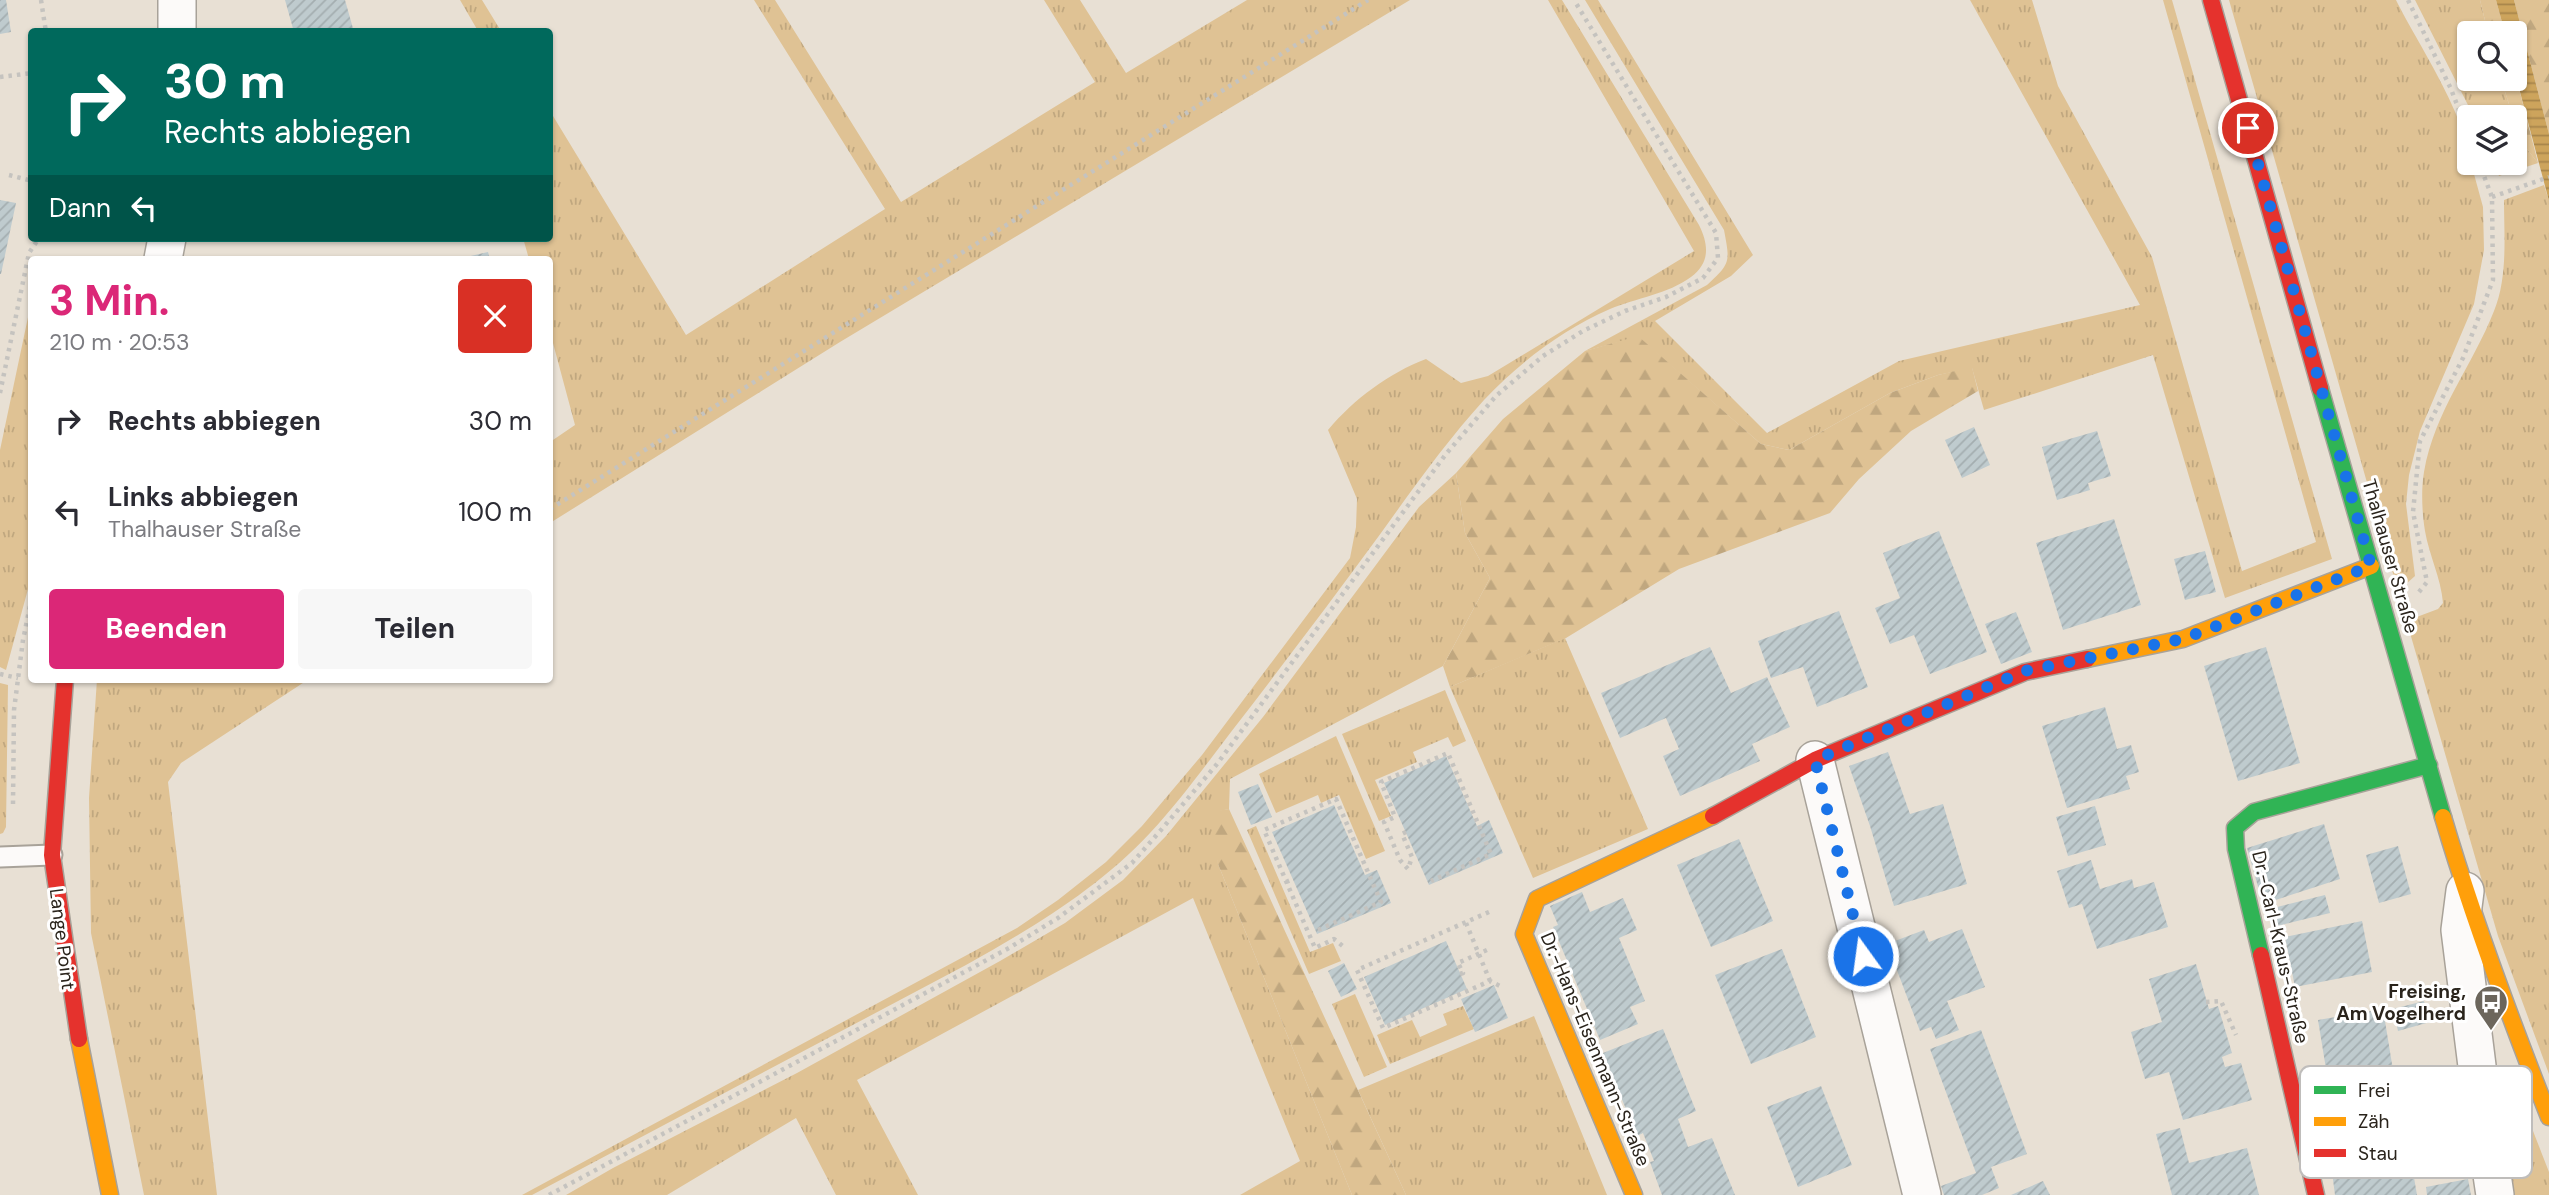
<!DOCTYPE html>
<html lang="de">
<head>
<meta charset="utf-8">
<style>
	:root { --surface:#fff; --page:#f7f7f7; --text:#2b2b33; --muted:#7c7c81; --accent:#db2777 }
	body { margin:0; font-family:"DM Sans",sans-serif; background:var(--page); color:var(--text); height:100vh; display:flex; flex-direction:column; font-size:26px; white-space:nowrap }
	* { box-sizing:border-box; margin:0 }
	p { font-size:23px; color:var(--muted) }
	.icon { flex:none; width:38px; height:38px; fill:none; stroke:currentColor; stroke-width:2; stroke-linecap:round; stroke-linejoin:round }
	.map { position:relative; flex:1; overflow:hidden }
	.panel { position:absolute; left:28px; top:256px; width:525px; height:427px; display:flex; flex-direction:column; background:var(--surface); border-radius:7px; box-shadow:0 2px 5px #0004 }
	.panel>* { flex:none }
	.banner { position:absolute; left:28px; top:28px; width:525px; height:214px; border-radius:7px; box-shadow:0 2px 5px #0004; background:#00695c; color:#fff; overflow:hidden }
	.buttons { position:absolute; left:2457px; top:21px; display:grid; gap:14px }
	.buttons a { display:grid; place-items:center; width:70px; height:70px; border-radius:7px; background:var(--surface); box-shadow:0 2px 5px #0004; font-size:35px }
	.pin { position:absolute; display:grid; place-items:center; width:60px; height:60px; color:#fff; margin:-30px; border:4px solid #fff; border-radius:50%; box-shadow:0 2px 7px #0007 }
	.me { position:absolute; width:77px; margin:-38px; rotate:346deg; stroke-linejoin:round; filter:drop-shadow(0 0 5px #0008) }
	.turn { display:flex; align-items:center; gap:24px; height:147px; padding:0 21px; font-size:32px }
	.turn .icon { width:91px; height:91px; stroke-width:2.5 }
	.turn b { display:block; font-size:49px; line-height:60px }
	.then { display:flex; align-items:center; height:66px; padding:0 21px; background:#0003; gap:14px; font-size:26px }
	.round { display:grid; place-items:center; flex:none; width:74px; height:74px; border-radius:7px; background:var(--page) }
	.headline { display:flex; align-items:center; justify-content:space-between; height:119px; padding:0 21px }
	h1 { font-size:42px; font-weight:700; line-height:52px; color:var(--accent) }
	.action { display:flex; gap:14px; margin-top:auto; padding:14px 21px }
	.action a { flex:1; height:80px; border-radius:7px; background:var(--accent); color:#fff; font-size:28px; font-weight:700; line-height:80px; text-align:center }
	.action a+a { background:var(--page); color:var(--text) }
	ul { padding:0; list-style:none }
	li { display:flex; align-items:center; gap:21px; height:91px; padding:0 21px }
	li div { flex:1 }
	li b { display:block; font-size:26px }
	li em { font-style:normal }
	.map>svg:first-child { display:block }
</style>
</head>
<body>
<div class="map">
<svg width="2549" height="1195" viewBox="0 0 2549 1195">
	<defs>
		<pattern id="grass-tufts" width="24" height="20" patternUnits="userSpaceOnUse" patternTransform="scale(1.75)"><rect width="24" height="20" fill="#dfc294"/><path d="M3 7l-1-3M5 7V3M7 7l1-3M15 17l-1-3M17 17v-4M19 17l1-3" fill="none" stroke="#c0a77f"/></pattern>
		<pattern id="forest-firs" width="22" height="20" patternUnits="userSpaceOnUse" patternTransform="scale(1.75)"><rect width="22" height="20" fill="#dfc294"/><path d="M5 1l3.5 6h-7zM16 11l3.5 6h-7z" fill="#c0a77f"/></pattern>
		<pattern id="water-rules" width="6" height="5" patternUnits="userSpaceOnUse" patternTransform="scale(1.75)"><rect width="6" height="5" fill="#cda45c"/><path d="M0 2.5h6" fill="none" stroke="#a7854b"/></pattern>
		<pattern id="building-hatch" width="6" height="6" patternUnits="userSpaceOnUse" patternTransform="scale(1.75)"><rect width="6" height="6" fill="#bfcbce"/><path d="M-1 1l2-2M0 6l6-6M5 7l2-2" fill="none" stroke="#a4aeb0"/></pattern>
	</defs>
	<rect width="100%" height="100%" fill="#e8e0d4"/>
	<path fill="url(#grass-tufts)" d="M460 0H482L501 31H478Z
		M754 0H775L901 202 1095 82 1044 0H1080L1126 73 1247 0H1410L840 342 550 523V442L575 425 550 332V259H529L523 238H550V111L686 335 885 209Z
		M1548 0H1562L1699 225C1709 245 1710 263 1691 277 1668 294 1636 298 1610 309 1562 330 1520 362 1484 400 1446 442 1414 487 1381 533 1332 600 1282 666 1231 732 1205 766 1179 802 1150 833 1098 889 1032 928 966 965L532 1195H522L1017 928 1058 900 1106 862 1142 826 1202 755 1350 558 1356 527 1357 499 1328 430C1354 399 1389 373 1426 359L1461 383 1488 376 1694 251Z
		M1585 0H1598L1753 255 1731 276 1655 321 1767 433 1899 361 2140 305 1970 0H2032L2058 86 2152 257 2242 571 2316 542 2163 0H2172L2332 559 2225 598 2153 355 1984 410 1972 368 1938 375 1890 393 1789 450 1761 444 1638 337 1585 351 1707 285C1731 263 1730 262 1724 230Z
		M2229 0H2396C2416 41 2469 119 2469 163H2471L2483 207 2484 250 2474 304 2420 431 2409 475 2406 504 2415 576 2406 584 2394 577Z
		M2415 0H2480L2488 33H2469V79H2501L2513 117H2474Z
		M2515 124 2520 140 2538 163 2499 176 2494 163H2515Z
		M2544 185 2549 201V1074L2498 936 2410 633 2414 618 2438 609 2443 603C2441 578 2429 555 2425 531 2422 513 2421 490 2424 472 2435 410 2472 367 2494 311 2508 277 2504 236 2504 200Z
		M31 303V578L6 670 0 667V450Z
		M1456 473 1465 533 1490 578 1443 666 1230 779 1229 809 1215 812 1218 864 1352 1195H1240L1300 1161 1193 898 857 1080 918 1195H836L796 1118 667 1195H566L613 1168 797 1073 1000 961 1065 923 1123 880 1166 836 1263 717 1419 507Z
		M1565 638 1648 829 1533 878 1450 687Z
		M97 679H309L181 763 168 782 217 1195H144L91 933 89 798Z
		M0 683 8 685 6 827 3 833 0 834Z
		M1445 690 1466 741 1453 747 1448 737 1413 752 1417 762 1375 780 1391 816 1379 821 1342 734Z
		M1336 736 1385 851 1366 859 1339 795 1321 803 1318 795 1276 813 1259 774Z
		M1256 826 1310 952 1333 943 1341 961 1309 974 1247 830Z
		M1355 994 1387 1067 1364 1077 1332 1004Z
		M1463 1006 1474 1029 1390 1064 1377 1035 1412 1020 1420 1037 1447 1025 1443 1014Z
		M1534 1016 1607 1195H1406L1358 1090Z
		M2520 1110 2533 1131 2549 1172V1195H2504C2499 1169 2503 1138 2512 1113Z"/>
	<path fill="url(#forest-firs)" d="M2480 0H2496L2505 33H2488Z
		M2514 0H2549V134Z
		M2515 73 2538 163 2519 139 2515 117H2513L2501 79H2515Z
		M1638 336 1761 444 1789 450 1890 393 1938 375 1972 367 1978 391 1911 431 1859 479 1830 513 1679 569 1566 638 1450 687 1443 666 1490 578 1465 533 1456 473 1503 419 1585 351Z
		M1229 809 1406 1195H1352L1218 864 1212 835 1215 811Z"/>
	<path fill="url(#water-rules)" d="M2496 0H2514L2549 134V201L2515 73V33H2505Z"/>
	<path fill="url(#building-hatch)" d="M0 0H6L11 32 0 34Z
		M285 0H345L354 32H294Z
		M0 200 16 203 1 274H0Z
		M488 252 490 259H462V258Z
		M1974 427 1990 465 1962 478 1945 440Z
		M2097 431 2111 476 2088 483 2090 490 2057 500 2042 447Z
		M2114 519 2141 605 2063 630 2036 543Z
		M1939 531 1987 652 1930 674 1914 635 1890 644 1875 608 1900 598 1883 553Z
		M2205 551 2216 592 2185 600 2174 559Z
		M1839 611 1868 687 1817 707 1803 667 1771 678 1758 641Z
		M2016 612 2032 652 2001 664 1985 624Z
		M1710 647 1731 693 1767 677 1790 727 1752 744 1760 761 1680 796 1663 756 1679 749 1666 718 1620 738 1601 693Z
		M2266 647 2300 763 2238 781 2204 666Z
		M2105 707 2117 749 2131 745 2139 772 2126 776 2130 789 2067 808 2042 726Z
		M1888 752 1910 814 1943 804 1967 884 1894 906 1870 826 1849 766Z
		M1446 756 1477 826 1489 820 1503 853 1429 885 1384 783Z
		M1258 784 1272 817 1251 825 1238 792Z
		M1334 805 1365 875 1377 870 1391 903 1317 934 1272 832Z
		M2095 806 2106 845 2068 856 2056 817Z
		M2324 824 2340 879 2263 904 2247 848Z
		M1739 839 1773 921 1711 947 1677 865Z
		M2398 846 2411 894 2379 903 2366 855Z
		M2091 860 2100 889 2132 879 2134 888 2154 882 2168 927 2097 949 2082 904 2069 908 2057 871Z
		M1582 892 1590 912 1623 898 1637 930 1619 938 1645 1001 1630 1007 1638 1024 1600 1040 1553 927 1558 925 1550 906Z
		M2325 895 2330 913 2273 927 2269 909Z
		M2362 921 2372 972 2295 987 2285 937Z
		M1962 929 1985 987 1947 1001 1959 1030 1936 1039 1931 1027 1920 1031 1887 944 1924 930 1929 942Z
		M1446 941 1467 989 1385 1025 1364 977Z
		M1782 949 1816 1037 1751 1064 1715 975Z
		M1344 963 1357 989 1341 997 1328 971Z
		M2196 964 2209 1009 2218 1006 2232 1053 2222 1057 2225 1067 2241 1063 2252 1100 2183 1120 2169 1072 2145 1079 2131 1032 2162 1022 2149 979Z
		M1494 985 1508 1018 1475 1032 1461 999Z
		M2424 1001 2430 1022 2398 1031 2393 1009Z
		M2383 1009 2393 1070 2328 1081 2318 1020Z
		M1663 1029 1696 1111 1678 1119 1688 1147 1712 1138 1735 1195H1662L1650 1162 1654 1161 1643 1133 1637 1136 1603 1053Z
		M1981 1030 2027 1154 1991 1167 1999 1188 1982 1195H1944L1941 1186 1976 1173 1930 1049Z
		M1821 1086 1852 1165 1798 1187 1767 1107Z
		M2180 1128 2189 1163 2247 1148 2259 1195H2172L2156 1134Z
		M2411 1160 2417 1195H2335L2332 1172Z
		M2468 1179 2471 1195H2427L2426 1187Z
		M2043 1181 2050 1195H2011Z"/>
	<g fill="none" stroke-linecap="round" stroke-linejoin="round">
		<g stroke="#a8a299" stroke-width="23">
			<path id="lane" d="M0 857 52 855"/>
		</g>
		<g stroke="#a8a299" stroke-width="40">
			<path id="street" d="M177 32V0
				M163 259 167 238
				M1815 760 1922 1195
				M2465 891 2460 930 2483 1114 2495 1195"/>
		</g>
		<g stroke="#a8a299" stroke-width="19">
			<path id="fast" d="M2320 388 2443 817
				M2261 955 2236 849 2235 828 2254 812 2429 765"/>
		</g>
		<g stroke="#a8a299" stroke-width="19">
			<path id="slow" d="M2087 659 2183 639 2371 566
				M2443 817C2473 919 2510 1018 2549 1117
				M79 1039 110 1195
				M1634 1195 1524 934 1537 899 1713 816"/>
		</g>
		<g stroke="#a8a299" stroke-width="19">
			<path id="jam" d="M2211 0 2320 388
				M65 679 52 855 79 1039
				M1713 816 1815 760 2025 672 2087 659
				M2261 955 2316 1195"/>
		</g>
		<path stroke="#c5c3bf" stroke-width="4.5" stroke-dasharray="3.5 5" stroke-linecap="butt" d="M41 0 46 32
			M2408 0 2451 89 2469 136
			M0 77 32 73
			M9 175 32 181
			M2492 197 2549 177
			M0 393 29 253 39 238
			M550 509 1368 0
			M2419 592 2427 582 2413 512 2420 441 2463 358 2493 280 2492 197 2479 163
			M0 674 18 678
			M13 804 14 710 23 640 32 596
			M1406 832 1402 834 1412 857 1408 869 1400 860 1384 822 1395 817 1381 782 1448 753 1491 854 1431 881
			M1286 882 1293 879
			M1489 912 1357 970 1383 1028 1490 981 1502 987
			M1466 923 1490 981
			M1318 930 1381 902 1336 799 1264 830 1315 948 1334 939 1344 947
			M1460 974 1463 973 1458 963 1487 950
			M2206 1002 2221 1001 2236 1035
			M549 1195 1009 948 1058 918 1132 863 1161 830 1217 764 1446 454 1496 396 1543 356 1583 331 1625 311 1666 297 1703 278 1718 258 1716 233 1574 0"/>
		<use href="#lane" stroke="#fcfaf9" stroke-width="19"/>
		<use href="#street" stroke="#fcfaf9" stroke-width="37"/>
		<use href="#fast" stroke="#30b455" stroke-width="16"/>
		<use href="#slow" stroke="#ff9f0a" stroke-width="16"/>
		<use href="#jam" stroke="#e5322d" stroke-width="16"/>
	</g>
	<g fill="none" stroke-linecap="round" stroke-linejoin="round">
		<path stroke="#1a73e8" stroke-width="12" stroke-dasharray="0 21.6" d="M1863 956 1815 760 2025 671 2183 639 2371 566 2248 128"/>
	</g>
	<defs>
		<g id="bus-pin" transform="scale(1.75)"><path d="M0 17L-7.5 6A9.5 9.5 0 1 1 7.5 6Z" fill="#6c665c" stroke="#fff"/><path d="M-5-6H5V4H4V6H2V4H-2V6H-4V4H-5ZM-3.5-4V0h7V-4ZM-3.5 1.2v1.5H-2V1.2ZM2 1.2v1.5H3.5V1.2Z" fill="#fff"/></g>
	</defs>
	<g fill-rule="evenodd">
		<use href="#bus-pin" x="2491" y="1002"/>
	</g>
	<g text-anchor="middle" stroke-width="6" stroke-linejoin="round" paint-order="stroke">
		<g font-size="19" fill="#2a241c" stroke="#fff">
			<text transform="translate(2391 556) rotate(74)" y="7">Thalhauser Straße</text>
			<text transform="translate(63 939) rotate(83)" y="7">Lange Point</text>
			<text transform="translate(2281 947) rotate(77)" y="7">Dr.-Carl-Kraus-Straße</text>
			<text transform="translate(1596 1049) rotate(67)" y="7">Dr.-Hans-Eisenmann-Straße</text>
		</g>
		<g font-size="19" font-weight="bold" fill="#2a241c" stroke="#fff" text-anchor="end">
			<text x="2466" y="998">Freising,<tspan x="2466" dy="22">Am Vogelherd</tspan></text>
		</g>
	</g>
	<rect x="2300" y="1066" width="232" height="112" rx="10" fill="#fff" stroke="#bfbdbb" stroke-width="2"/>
	<rect x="2314" y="1086" width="32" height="8" fill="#30b455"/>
	<rect x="2314" y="1117" width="32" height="9" fill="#ff9f0a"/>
	<rect x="2314" y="1149" width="32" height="8" fill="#e5322d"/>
	<g font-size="19" fill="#2a241c">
		<text x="2358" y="1097">Frei</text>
		<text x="2358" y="1128">Zäh</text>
		<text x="2358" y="1160">Stau</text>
	</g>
</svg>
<div class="buttons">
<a><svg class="icon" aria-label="search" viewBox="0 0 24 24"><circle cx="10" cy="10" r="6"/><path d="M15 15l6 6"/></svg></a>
<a><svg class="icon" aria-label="layers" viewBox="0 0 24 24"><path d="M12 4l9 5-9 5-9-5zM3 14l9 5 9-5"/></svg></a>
</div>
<div class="pin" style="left:2248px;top:128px;background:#d93025"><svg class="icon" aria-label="arrive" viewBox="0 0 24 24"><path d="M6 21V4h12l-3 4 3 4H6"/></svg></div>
<svg class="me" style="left:1863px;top:956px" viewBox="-20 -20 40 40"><circle r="17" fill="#1a73e8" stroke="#fff" stroke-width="3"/><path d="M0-11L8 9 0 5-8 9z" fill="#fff"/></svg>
<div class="banner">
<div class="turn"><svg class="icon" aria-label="right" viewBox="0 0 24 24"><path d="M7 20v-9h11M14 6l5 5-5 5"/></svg><div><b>30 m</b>Rechts abbiegen</div></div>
<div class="then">Dann<svg class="icon" aria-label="left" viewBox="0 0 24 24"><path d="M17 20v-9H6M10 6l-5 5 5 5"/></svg></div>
</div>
<section class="panel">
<div class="headline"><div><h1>3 Min.</h1><p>210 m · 20:53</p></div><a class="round" style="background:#d93025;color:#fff"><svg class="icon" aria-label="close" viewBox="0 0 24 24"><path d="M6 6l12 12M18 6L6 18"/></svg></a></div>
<ul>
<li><svg class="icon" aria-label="right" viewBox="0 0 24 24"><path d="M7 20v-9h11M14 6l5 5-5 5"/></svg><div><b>Rechts abbiegen</b></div><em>30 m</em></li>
<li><svg class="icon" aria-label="left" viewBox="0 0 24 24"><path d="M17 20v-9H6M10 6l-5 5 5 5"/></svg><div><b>Links abbiegen</b><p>Thalhauser Straße</p></div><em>100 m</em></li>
</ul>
<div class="action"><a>Beenden</a><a>Teilen</a></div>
</section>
</div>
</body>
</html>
